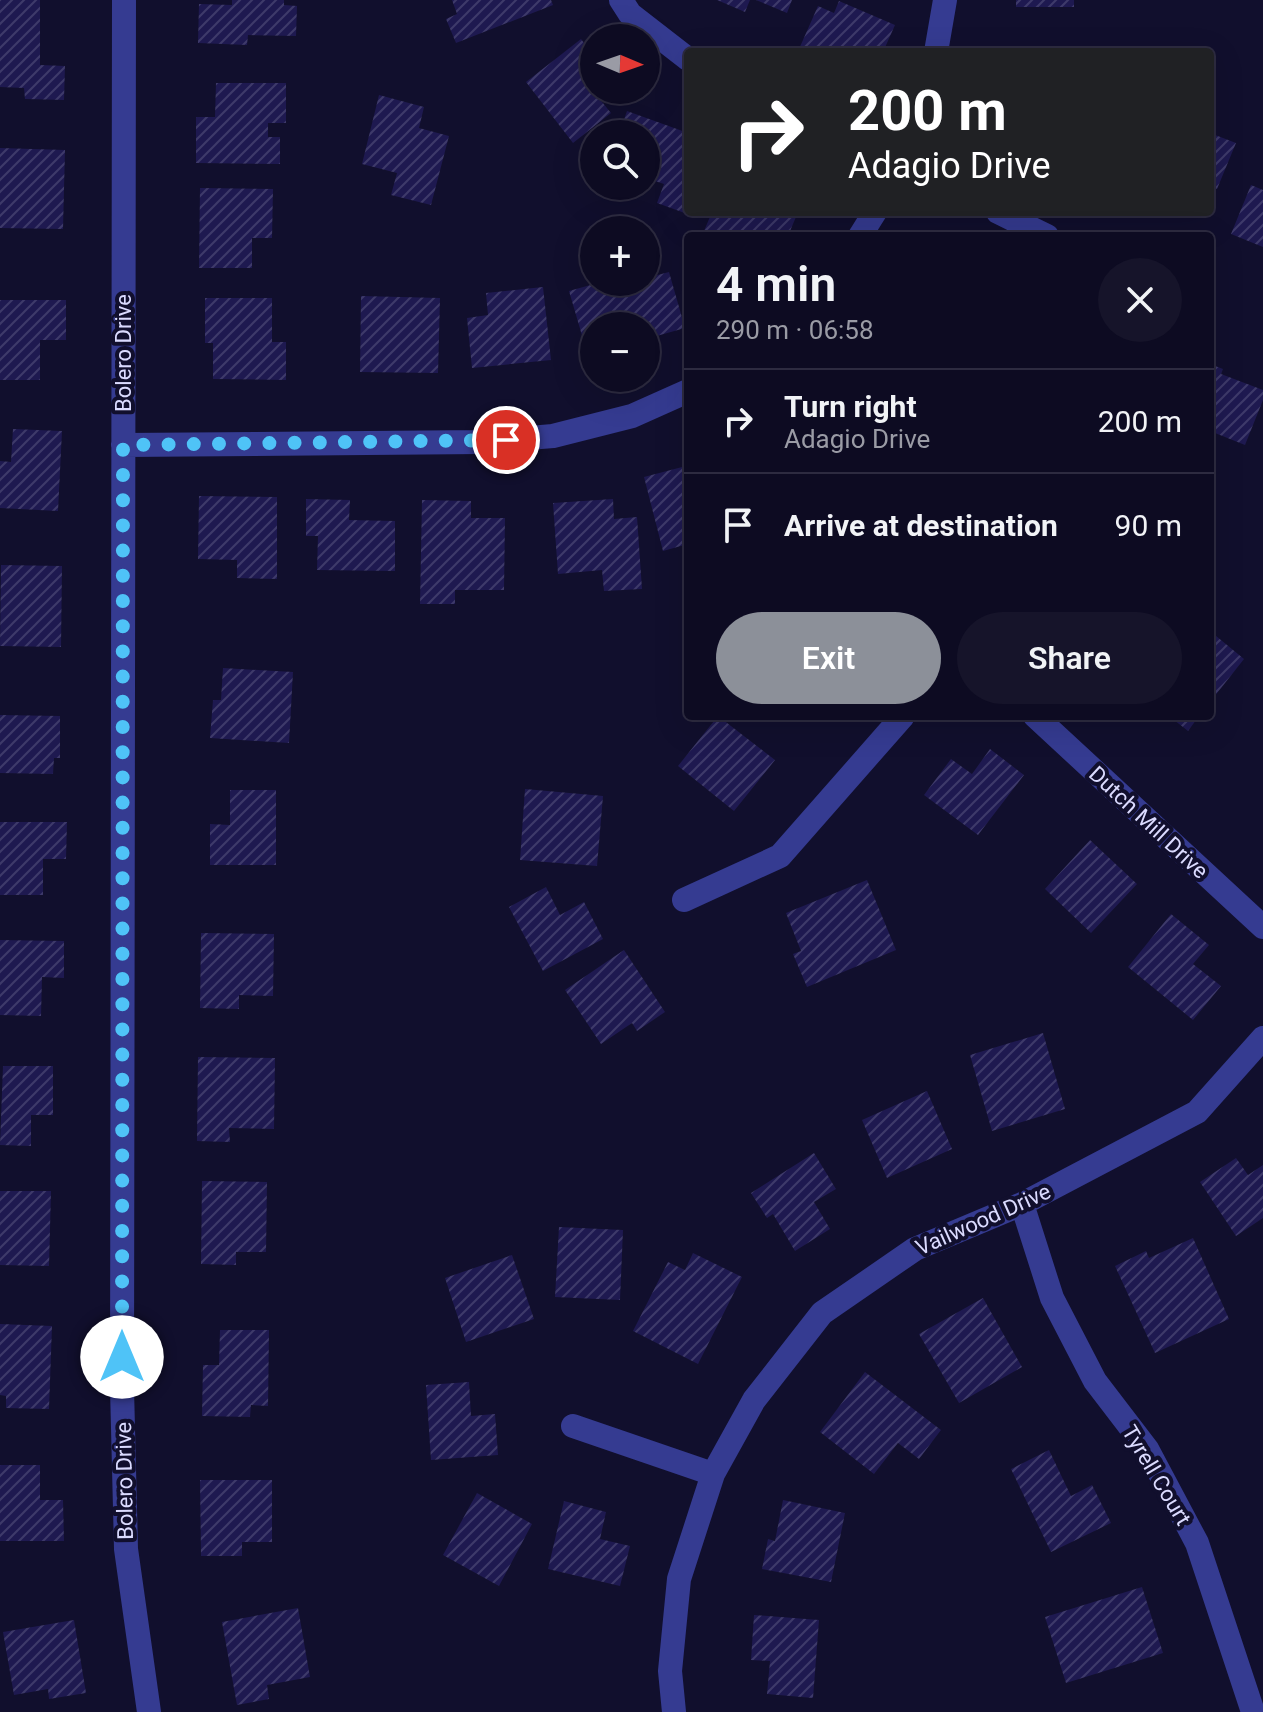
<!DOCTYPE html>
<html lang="en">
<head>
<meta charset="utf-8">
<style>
	:root { --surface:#0d0b22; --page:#16142a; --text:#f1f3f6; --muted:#9a9ba5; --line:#2d2b40; --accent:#8c9099 }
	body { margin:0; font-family:Roboto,sans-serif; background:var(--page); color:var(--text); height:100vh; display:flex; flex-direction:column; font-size:30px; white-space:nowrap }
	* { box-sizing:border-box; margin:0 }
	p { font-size:26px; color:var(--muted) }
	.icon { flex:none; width:44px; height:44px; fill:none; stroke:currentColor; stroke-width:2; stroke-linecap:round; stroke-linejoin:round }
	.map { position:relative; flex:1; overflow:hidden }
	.panel { position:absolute; left:684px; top:232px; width:530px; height:488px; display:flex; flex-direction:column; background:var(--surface); border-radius:8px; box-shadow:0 8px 32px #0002,0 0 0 2px var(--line) }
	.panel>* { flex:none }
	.banner { position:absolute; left:684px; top:48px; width:530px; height:168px; border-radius:8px; box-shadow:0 8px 32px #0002,0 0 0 2px var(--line); background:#202124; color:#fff; overflow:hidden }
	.needle { width:52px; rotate:92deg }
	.controls { position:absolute; left:580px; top:24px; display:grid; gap:16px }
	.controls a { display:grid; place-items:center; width:80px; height:80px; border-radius:50%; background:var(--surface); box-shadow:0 8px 32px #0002,0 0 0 2px var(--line); font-size:40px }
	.pin { position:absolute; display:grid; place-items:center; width:68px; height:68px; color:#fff; margin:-34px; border:4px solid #fff; border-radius:50%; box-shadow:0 2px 8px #0007 }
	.me { position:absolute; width:88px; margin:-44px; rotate:0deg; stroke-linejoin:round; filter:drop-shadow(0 0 6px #0008) }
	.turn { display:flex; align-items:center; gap:28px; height:168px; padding:0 32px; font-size:36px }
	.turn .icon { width:104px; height:104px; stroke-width:2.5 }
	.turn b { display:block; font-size:56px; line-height:68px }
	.round { display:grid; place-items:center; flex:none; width:84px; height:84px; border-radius:42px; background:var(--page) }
	.overview { display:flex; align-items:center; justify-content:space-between; height:136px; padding:0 32px }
	h1 { font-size:48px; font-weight:600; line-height:60px }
	.cta { display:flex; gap:16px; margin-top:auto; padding:16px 32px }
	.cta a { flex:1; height:92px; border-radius:48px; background:var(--accent); color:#fff; font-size:32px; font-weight:600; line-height:92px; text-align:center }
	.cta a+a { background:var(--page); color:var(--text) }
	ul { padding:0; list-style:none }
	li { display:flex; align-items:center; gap:24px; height:104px; padding:0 32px; border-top:2px solid var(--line) }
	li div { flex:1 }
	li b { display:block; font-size:30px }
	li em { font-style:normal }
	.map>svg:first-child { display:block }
</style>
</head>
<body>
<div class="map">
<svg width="1263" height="1712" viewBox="0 0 1263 1712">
	<defs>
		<pattern id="building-hatch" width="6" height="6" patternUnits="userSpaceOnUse" patternTransform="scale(2)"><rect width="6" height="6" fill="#1e1950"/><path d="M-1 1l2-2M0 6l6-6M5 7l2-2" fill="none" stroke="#3e3a6a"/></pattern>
	</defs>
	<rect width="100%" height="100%" fill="#110f2d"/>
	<path fill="url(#building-hatch)" d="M0 0H40V65L65 66 64 100 25 99 24 88 0 87Z
		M232 0H284V5L297 6 296 36 248 35 247 45 198 43 199 4 232 5Z
		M452 0H551L553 5 456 43 446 19 457 14Z
		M717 0H750L745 12Z
		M756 0H792L787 13Z
		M1016 0H1074V7H1016Z
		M839 1 895 25 883 52H806L799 49 818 6 834 13Z
		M581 39 594 56V68L582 77 611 113 573 143 526 82Z
		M216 83H286V123H268V137H280V164L196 163V117H215Z
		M379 95 424 107 419 128 449 136 431 205 391 195 397 173 362 164Z
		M627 111 688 133V212H694L693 216 657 203 664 184 646 178V134H619Z
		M1210 133 1236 143 1217 189 1210 186Z
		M0 148 65 150 63 229 0 228Z
		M1251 185 1263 190V247L1231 234Z
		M200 188 273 189 272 238H252V268H199Z
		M712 212H798L788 236H716L704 231Z
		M669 272 685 328 646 339V326H594V354L588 356 569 291 601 282 604 291 646 282V278Z
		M543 287 551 360 472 368 467 318 488 315 486 293Z
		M361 296 440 298 438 373 360 372Z
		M205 298H272V342H286V380L213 379V343H205Z
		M0 300H66V340H40V380H0Z
		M1210 364 1223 369 1221 374 1263 390V400L1245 445 1210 431Z
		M13 429 62 431 58 511 0 508V461L11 462Z
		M686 466 688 544 663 551 644 477Z
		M199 496 277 497V579L237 578V560L198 559Z
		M306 499 350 500 349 520 395 521V571L317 570 318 536H306Z
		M613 499 614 519 637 517 642 589 604 591 602 570 558 574 553 503Z
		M422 500 471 501V518H505L504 590H455V604H420Z
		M1 565 62 566 61 647 0 646Z
		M1210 631 1244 659 1210 702Z
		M223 668 293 672 289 743 210 738 213 700H221Z
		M0 715 60 716V758H54L53 774 0 773Z
		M718 716 775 760 734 811 678 766Z
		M1169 716H1199L1188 731Z
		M990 749 1024 775 978 835 924 795 951 759 972 774Z
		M525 789 603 796 597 866 520 860Z
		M230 790H276V865H210V824L230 825Z
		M0 822H67L66 859H43V895H0Z
		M1090 840 1137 884 1091 933 1045 889Z
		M867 880 896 950 807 987 793 954 801 951 786 913Z
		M546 887 560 915 584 902 603 939 543 971 509 907Z
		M1171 914 1209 945 1193 964 1221 986 1193 1020 1128 967Z
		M201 933 274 934 273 996 239 995V1009L200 1008Z
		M0 940 64 941V978L42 977 41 1016 0 1015Z
		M624 950 665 1012 637 1031 632 1023 601 1044 565 990Z
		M1043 1033 1065 1109 992 1131 970 1055Z
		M198 1057 275 1058 274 1129 229 1128 230 1142 197 1141Z
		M3 1066H53V1115H31V1146L0 1145Z
		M927 1091 952 1149 887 1178 862 1120Z
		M814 1153 836 1189 814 1202 830 1229 795 1251 773 1214 767 1218 751 1193Z
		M1236 1158 1248 1175 1263 1165V1218L1236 1236 1200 1182Z
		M202 1181 267 1182 266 1252H236V1265L201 1264Z
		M0 1191H51L49 1266 0 1265Z
		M559 1227 623 1230 620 1300 555 1297Z
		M1193 1238 1229 1319 1155 1353 1115 1266 1146 1251 1149 1258Z
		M693 1253 742 1277 698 1364 633 1331 668 1262 685 1270Z
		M512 1255 534 1319 466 1342 445 1278Z
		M983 1298 1022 1367 959 1403 919 1334Z
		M0 1324 52 1326 49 1409 6 1408V1396L0 1395Z
		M220 1330H269L268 1406 251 1405 250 1417 202 1416 203 1365H219Z
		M865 1372 941 1430 919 1459 898 1443 874 1474 820 1432Z
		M469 1382 471 1416 495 1414 498 1455 431 1460 426 1385Z
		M1049 1450 1071 1496 1092 1485 1111 1523 1051 1552 1011 1469Z
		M0 1465H40V1500H63L64 1541H0Z
		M200 1480H272V1542H242V1556H201Z
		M477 1493 532 1524 499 1586 443 1555Z
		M783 1500 845 1513 831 1582 762 1569 768 1539 775 1541Z
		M564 1501 606 1512 600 1539 630 1546 620 1586 548 1569Z
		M1142 1587 1163 1653 1066 1683 1045 1617Z
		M298 1608 310 1677 267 1685 269 1699 237 1705 222 1622Z
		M754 1615 819 1620 813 1698 767 1694 770 1661 751 1660Z
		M74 1620 86 1693 49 1699 48 1689 14 1695 3 1632Z"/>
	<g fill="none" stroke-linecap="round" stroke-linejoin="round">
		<path stroke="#353b91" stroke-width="24" d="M124 0 122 1388 126 1549 149 1712
			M621 0 630 14 688 59
			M936 52 945 0
			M998 212 1047 236
			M860 236 875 212
			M123 445 482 442 553 436 632 416 688 391
			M1035 716 1263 927
			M684 900 780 856 903 716
			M1022 1204 1052 1298 1095 1381 1147 1449 1197 1543 1253 1712
			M573 1426 713 1474
			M674 1712 670 1671 679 1579 713 1474 754 1400 822 1313 915 1249 1022 1204 1197 1112 1263 1038"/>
	</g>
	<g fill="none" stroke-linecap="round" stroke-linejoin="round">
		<path stroke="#4fc3f7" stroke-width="14" stroke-dasharray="0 25.2" d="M122 1357 123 445 506 440"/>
	</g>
	<g text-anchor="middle" stroke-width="8" stroke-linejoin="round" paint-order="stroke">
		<g font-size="22" fill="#dbdbff" stroke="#110f2d">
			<text transform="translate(123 353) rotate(-90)" y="8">Bolero Drive</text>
			<text transform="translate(1149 822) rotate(43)" y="8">Dutch Mill Drive</text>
			<text transform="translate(983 1219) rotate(-24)" y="8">Vailwood Drive</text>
			<text transform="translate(1157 1475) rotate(59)" y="8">Tyrell Court</text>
			<text transform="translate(124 1481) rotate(-91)" y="8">Bolero Drive</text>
		</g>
	</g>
</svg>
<div class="controls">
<a><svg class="needle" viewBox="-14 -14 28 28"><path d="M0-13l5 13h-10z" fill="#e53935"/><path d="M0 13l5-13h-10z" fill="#9a9ba5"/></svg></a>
<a><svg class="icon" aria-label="search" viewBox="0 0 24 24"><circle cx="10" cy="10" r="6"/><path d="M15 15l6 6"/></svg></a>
<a>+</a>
<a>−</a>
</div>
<div class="pin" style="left:506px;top:440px;background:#d93025"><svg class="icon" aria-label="arrive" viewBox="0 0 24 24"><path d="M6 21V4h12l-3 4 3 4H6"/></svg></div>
<svg class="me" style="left:122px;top:1357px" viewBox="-20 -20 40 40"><circle r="19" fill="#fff"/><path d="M0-13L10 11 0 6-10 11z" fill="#4fc3f7"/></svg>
<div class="banner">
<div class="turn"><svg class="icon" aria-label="right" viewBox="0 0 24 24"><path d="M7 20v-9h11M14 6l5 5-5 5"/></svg><div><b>200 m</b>Adagio Drive</div></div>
</div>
<section class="panel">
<div class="overview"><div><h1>4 min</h1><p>290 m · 06:58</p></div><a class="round"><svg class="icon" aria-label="close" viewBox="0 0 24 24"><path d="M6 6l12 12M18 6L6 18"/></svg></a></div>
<ul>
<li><svg class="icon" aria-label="right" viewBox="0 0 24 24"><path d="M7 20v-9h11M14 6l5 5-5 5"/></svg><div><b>Turn right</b><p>Adagio Drive</p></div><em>200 m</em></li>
<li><svg class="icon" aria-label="arrive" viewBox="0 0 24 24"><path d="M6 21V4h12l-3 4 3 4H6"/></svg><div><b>Arrive at destination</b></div><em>90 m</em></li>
</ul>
<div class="cta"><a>Exit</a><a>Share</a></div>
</section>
</div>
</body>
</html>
